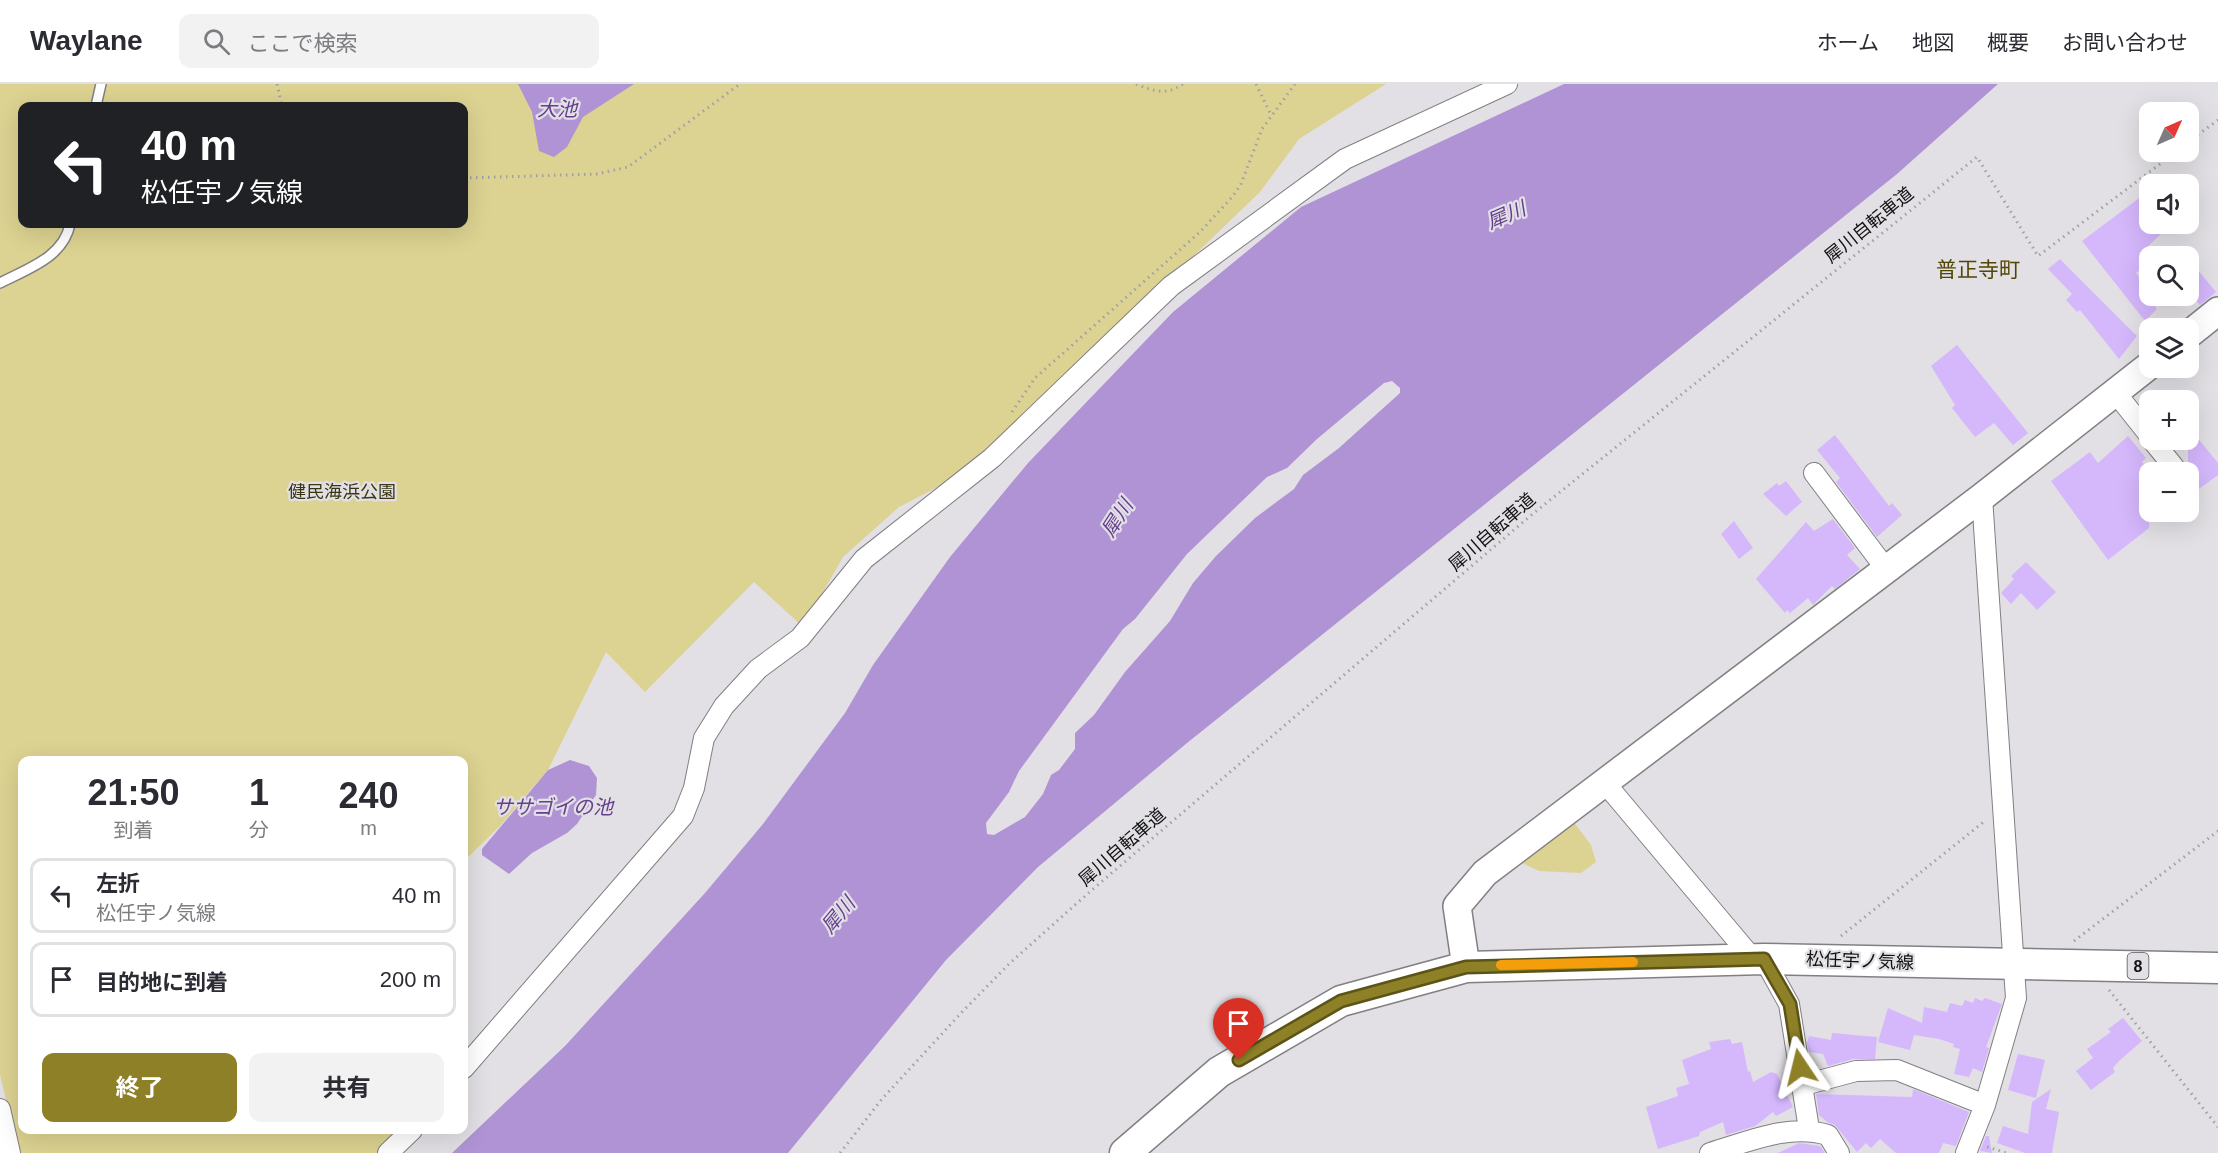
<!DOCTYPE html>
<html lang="ja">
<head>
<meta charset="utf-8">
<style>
	:root { --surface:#fff; --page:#f2f2f3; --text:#2b2b33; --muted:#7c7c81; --line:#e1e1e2; --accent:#8e8027 }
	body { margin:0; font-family:Helvetica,"Noto Sans JP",sans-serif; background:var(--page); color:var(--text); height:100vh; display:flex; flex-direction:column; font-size:22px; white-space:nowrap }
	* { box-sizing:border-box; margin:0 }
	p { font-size:20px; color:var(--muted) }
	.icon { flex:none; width:33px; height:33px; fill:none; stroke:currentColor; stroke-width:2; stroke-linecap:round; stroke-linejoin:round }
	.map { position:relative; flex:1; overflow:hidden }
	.details { position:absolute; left:18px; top:672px; width:450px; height:378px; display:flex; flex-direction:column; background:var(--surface); border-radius:12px; box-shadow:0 6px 24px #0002 }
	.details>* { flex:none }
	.top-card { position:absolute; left:18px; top:18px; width:450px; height:126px; border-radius:12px; box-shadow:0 6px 24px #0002; background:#202124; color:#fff; overflow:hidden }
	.needle { width:39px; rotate:45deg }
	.fabs { position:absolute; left:2139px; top:18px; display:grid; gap:12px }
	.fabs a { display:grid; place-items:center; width:60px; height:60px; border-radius:12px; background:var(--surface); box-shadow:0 6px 24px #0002; font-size:30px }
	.pin { position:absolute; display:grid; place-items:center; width:51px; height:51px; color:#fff; margin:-62px -26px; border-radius:50% 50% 50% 0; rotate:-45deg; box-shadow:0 0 6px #0007 }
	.pin .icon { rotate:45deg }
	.me { position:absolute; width:66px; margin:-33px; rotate:350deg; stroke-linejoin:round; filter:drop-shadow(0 0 4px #0008) }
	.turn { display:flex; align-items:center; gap:21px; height:126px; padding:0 24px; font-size:27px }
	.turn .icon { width:78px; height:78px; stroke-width:2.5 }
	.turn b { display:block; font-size:42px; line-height:51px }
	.eta { display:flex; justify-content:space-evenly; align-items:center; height:102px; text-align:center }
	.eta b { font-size:36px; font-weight:700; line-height:42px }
	.button { display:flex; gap:12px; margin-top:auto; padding:12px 24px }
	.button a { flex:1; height:69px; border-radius:12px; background:var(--accent); color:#fff; font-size:24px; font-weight:700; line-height:69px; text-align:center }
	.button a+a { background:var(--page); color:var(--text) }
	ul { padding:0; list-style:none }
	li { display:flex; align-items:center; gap:18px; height:75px; margin:0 12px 9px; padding:0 12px; border:3px solid var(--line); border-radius:12px }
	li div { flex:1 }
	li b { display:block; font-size:22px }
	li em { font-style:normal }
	header { display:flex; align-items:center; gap:36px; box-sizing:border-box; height:84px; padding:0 30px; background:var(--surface); border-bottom:2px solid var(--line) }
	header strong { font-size:28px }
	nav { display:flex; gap:33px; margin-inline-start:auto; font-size:21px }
	.search { width:420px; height:54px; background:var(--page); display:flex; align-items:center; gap:15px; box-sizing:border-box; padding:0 21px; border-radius:12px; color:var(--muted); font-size:22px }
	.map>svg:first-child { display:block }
</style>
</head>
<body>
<header>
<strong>Waylane</strong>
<div class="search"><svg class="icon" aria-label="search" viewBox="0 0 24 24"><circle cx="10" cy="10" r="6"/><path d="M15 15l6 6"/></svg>ここで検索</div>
<nav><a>ホーム</a><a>地図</a><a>概要</a><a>お問い合わせ</a></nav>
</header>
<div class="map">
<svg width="2218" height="1069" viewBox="0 0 2218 1069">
	<rect width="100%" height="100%" fill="#e2e0e4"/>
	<path fill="#dcd291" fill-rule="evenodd" d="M0 0H1386L1299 55 1260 108 981 376 957 393 899 423 843 473 803 543 754 498 645 608 606 568 548 686 499 743 464 777V676H22V1046H404L381 1069H19L0 991ZM22 22H464V140H22Z
		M1573 737 1591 761 1596 778 1581 789 1539 787 1520 778Z"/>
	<path fill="#b093d5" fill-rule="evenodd" d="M518 0H634L583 33 567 63 554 73 539 67 532 28Z
		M1564 0H1998L1897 90 1187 659 1038 783 946 876 788 1069H452L565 962 705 809 763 740 845 629 873 581 950 473 1028 379 1173 228 1301 123ZM1392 297 1400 304V309L1339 364 1303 391 1294 405 1255 434 1216 472 1193 499 1170 537 1125 588 1094 631 1075 649V665L1059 686 1051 691 1043 710 1025 733 994 751 987 750 986 739 1009 708 1019 687 1123 545 1135 535 1187 470 1267 393 1287 384 1317 355 1384 299Z
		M570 676 589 682 597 694 596 711 577 740 567 749 532 769 509 790 482 771V765L548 686Z"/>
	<path fill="#d5b7fc" d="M2150 106V140H2172L2146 164 2153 172H2150V178L2136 189 2150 206V212H2154L2160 218 2155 222 2157 225 2145 237 2082 157Z
		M2188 174 2216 208 2200 221 2188 207Z
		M2060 175 2137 252 2119 275 2080 226 2077 228 2066 216 2072 210 2048 185Z
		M1957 261 2028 349 2013 361 1994 339 1975 353 1952 324 1955 321 1931 282Z
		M2188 342 2218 379V391L2188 413Z
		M1835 351 1889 422 1892 419 1902 431 1877 453 1836 398 1840 394 1817 366Z
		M2128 352 2146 374 2142 378 2150 386 2149 444 2108 476 2051 397 2090 368 2098 379Z
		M1786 397 1802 418 1786 432 1763 410 1777 399 1779 402Z
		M1833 435 1855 464 1847 471 1860 485 1835 505 1832 502 1813 521 1808 514 1790 529 1787 526 1785 529 1756 495 1806 438 1814 447Z
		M1734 437 1753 464 1739 475 1721 450Z
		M2026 478 2056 508 2037 526 2021 509 2011 520 2001 509 2014 495 2011 492Z
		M1975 914 1982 917 1985 914 2002 920 1986 963 1989 964 1982 988 1973 984 1969 993 1954 990 1960 965 1953 963 1954 960 1939 955 1914 951 1910 966 1878 958 1888 924 1922 939 1924 923 1947 928 1950 919 1962 922 1965 916 1973 919Z
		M2123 934 2142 957 2119 977 2113 984 2115 988 2091 1006 2076 987 2093 974 2087 965 2111 948 2108 945Z
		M1832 949 1877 953 1875 975H1853L1828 982 1823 970 1809 968 1807 959 1809 952 1831 956Z
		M1730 955 1732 960 1742 958 1748 988 1750 987 1753 998 1771 988 1777 990 1793 1023 1776 1032 1773 1028 1755 1042 1726 1051 1723 1038 1700 1048 1699 1052 1658 1065 1646 1023 1678 1012 1676 1004 1689 1000 1682 976 1711 965 1709 958Z
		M2018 970 2045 976 2036 1014 2008 1006Z
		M1913 1005 1969 1028 1956 1062 1943 1059 1939 1069H1896L1880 1055 1871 1064 1866 1059 1857 1068 1835 1041 1827 1038 1819 1031 1816 1010 1912 1013Z
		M2051 1005 2046 1025 2059 1028 2052 1069H2025L1997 1059 2003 1042 2028 1050 2032 1018Z
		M1986 1052H1989L1992 1069 1980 1067Z
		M1799 1059 1820 1062 1825 1069H1778Z"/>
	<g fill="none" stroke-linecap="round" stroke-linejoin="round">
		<g stroke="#817f83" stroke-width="12">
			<path id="lane" d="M96 22 101 0
				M0 199C27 185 64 173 70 140"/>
		</g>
		<g stroke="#817f83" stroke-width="22">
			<path id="street" d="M2115 308 2150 352
				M2152 356 2174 383
				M1814 389 1886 485
				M1605 699 1753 875
				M1764 875 1789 920 1809 1045
				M464 984 683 732 694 704 704 654 724 622 758 585 800 554 864 475 992 374 1171 202 1345 75 1507 0
				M1804 1001 1856 987 1897 986 1985 1021
				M0 1025 10 1069
				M388 1069 412 1046
				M1710 1069C1748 1058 1788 1039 1828 1051L1839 1069
				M1966 1069 1985 1021 2016 914 1982 413"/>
		</g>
		<g stroke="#817f83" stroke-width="30">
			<path id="secondary" d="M2188 251 2218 227
				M1466 883 1457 822 1485 789 1982 413 2150 281"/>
		</g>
		<g stroke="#817f83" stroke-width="33">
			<path id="primary" d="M1125 1069 1219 988 1341 917 1466 883 1764 875 2218 884"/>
		</g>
		<path stroke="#a1a0a3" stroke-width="3" stroke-dasharray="1.5 4.5" stroke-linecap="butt" d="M277 0 282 22
			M1136 0C1153 7 1166 12 1183 0
			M1256 0 1271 31
			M2188 58 2218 36
			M464 94 597 90 628 83 740 0
			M1012 328 1035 294 1200 148 1233 112 1241 100 1262 45 1295 0
			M1841 852 1986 736
			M2074 857 2218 747
			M2109 906 2218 1043
			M1987 1063 2007 1069
			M840 1069 882 1015 962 928 1010 879 1093 805 1529 433 1977 73 2038 172 2176 68"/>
		<use href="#lane" stroke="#fff" stroke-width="9"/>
		<use href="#street" stroke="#fff" stroke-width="20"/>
		<use href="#secondary" stroke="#fff" stroke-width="27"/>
		<use href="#primary" stroke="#fff" stroke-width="30"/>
	</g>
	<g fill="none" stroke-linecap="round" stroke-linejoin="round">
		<g stroke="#5c5319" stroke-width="15">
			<path id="route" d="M1239 976 1341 917 1466 883 1764 875 1790 920 1800 983"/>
		</g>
		<use href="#route" stroke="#8e8027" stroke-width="10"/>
		<path stroke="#f59e0b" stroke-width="10" d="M1501 881 1633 878"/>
	</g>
	<g text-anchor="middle" stroke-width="4.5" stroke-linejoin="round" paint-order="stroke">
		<rect fill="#e2e0e4" stroke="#504f51" stroke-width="1.5" x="2127.5" y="869" width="21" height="26" rx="4.5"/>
		<g font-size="16" font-weight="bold" fill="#111112">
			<text x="2138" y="888">8</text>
		</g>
		<g font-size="18" fill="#111112" stroke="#e2e0e4">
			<text transform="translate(1869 141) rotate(-39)" y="6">犀川自転車道</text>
			<text transform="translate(1492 448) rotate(-41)" y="6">犀川自転車道</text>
			<text transform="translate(1122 763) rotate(-41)" y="6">犀川自転車道</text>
			<text transform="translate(1860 877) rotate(2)" y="6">松任宇ノ気線</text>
		</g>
		<g font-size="18" fill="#3a3513" stroke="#e2e0e4">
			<text x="342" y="414">健民海浜公園</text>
		</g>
		<g font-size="20" font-style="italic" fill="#653f8e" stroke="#e2e0e4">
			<text x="557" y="32">大池</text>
			<text transform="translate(1506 131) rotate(-23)" y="7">犀川</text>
			<text transform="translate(1117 434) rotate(-57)" y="7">犀川</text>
			<text x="553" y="730">ササゴイの池</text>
			<text transform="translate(838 831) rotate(-50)" y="7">犀川</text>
		</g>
		<g font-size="21" fill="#514704" stroke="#e2e0e4">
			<text x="1978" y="193">普正寺町</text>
		</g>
	</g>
</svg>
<div class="fabs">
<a><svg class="needle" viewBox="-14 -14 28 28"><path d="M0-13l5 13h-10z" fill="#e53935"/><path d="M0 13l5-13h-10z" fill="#7c7c81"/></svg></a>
<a><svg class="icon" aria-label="sound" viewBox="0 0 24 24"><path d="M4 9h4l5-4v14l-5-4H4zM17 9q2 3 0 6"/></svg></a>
<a><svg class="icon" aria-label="search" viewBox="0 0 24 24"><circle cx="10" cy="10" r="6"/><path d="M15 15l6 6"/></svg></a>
<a><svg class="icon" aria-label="layers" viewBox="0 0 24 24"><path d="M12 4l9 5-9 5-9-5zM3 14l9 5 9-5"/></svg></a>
<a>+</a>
<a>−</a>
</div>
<div class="pin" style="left:1239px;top:976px;background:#d93025"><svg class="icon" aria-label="arrive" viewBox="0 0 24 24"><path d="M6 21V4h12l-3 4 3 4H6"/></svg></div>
<svg class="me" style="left:1800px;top:983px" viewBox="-20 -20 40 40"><path d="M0-17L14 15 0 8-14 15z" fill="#8e8027" stroke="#fff" stroke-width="4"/></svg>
<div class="top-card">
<div class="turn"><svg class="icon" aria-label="left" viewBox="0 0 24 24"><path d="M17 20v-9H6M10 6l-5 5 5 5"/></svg><div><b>40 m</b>松任宇ノ気線</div></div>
</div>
<section class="details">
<div class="eta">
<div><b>21:50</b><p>到着</p></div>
<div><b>1</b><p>分</p></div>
<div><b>240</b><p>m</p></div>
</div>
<ul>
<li><svg class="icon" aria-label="left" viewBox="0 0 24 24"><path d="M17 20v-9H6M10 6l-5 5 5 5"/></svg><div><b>左折</b><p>松任宇ノ気線</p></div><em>40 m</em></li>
<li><svg class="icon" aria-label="arrive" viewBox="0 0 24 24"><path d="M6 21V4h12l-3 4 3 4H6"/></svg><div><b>目的地に到着</b></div><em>200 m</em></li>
</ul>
<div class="button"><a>終了</a><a>共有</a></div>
</section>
</div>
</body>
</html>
